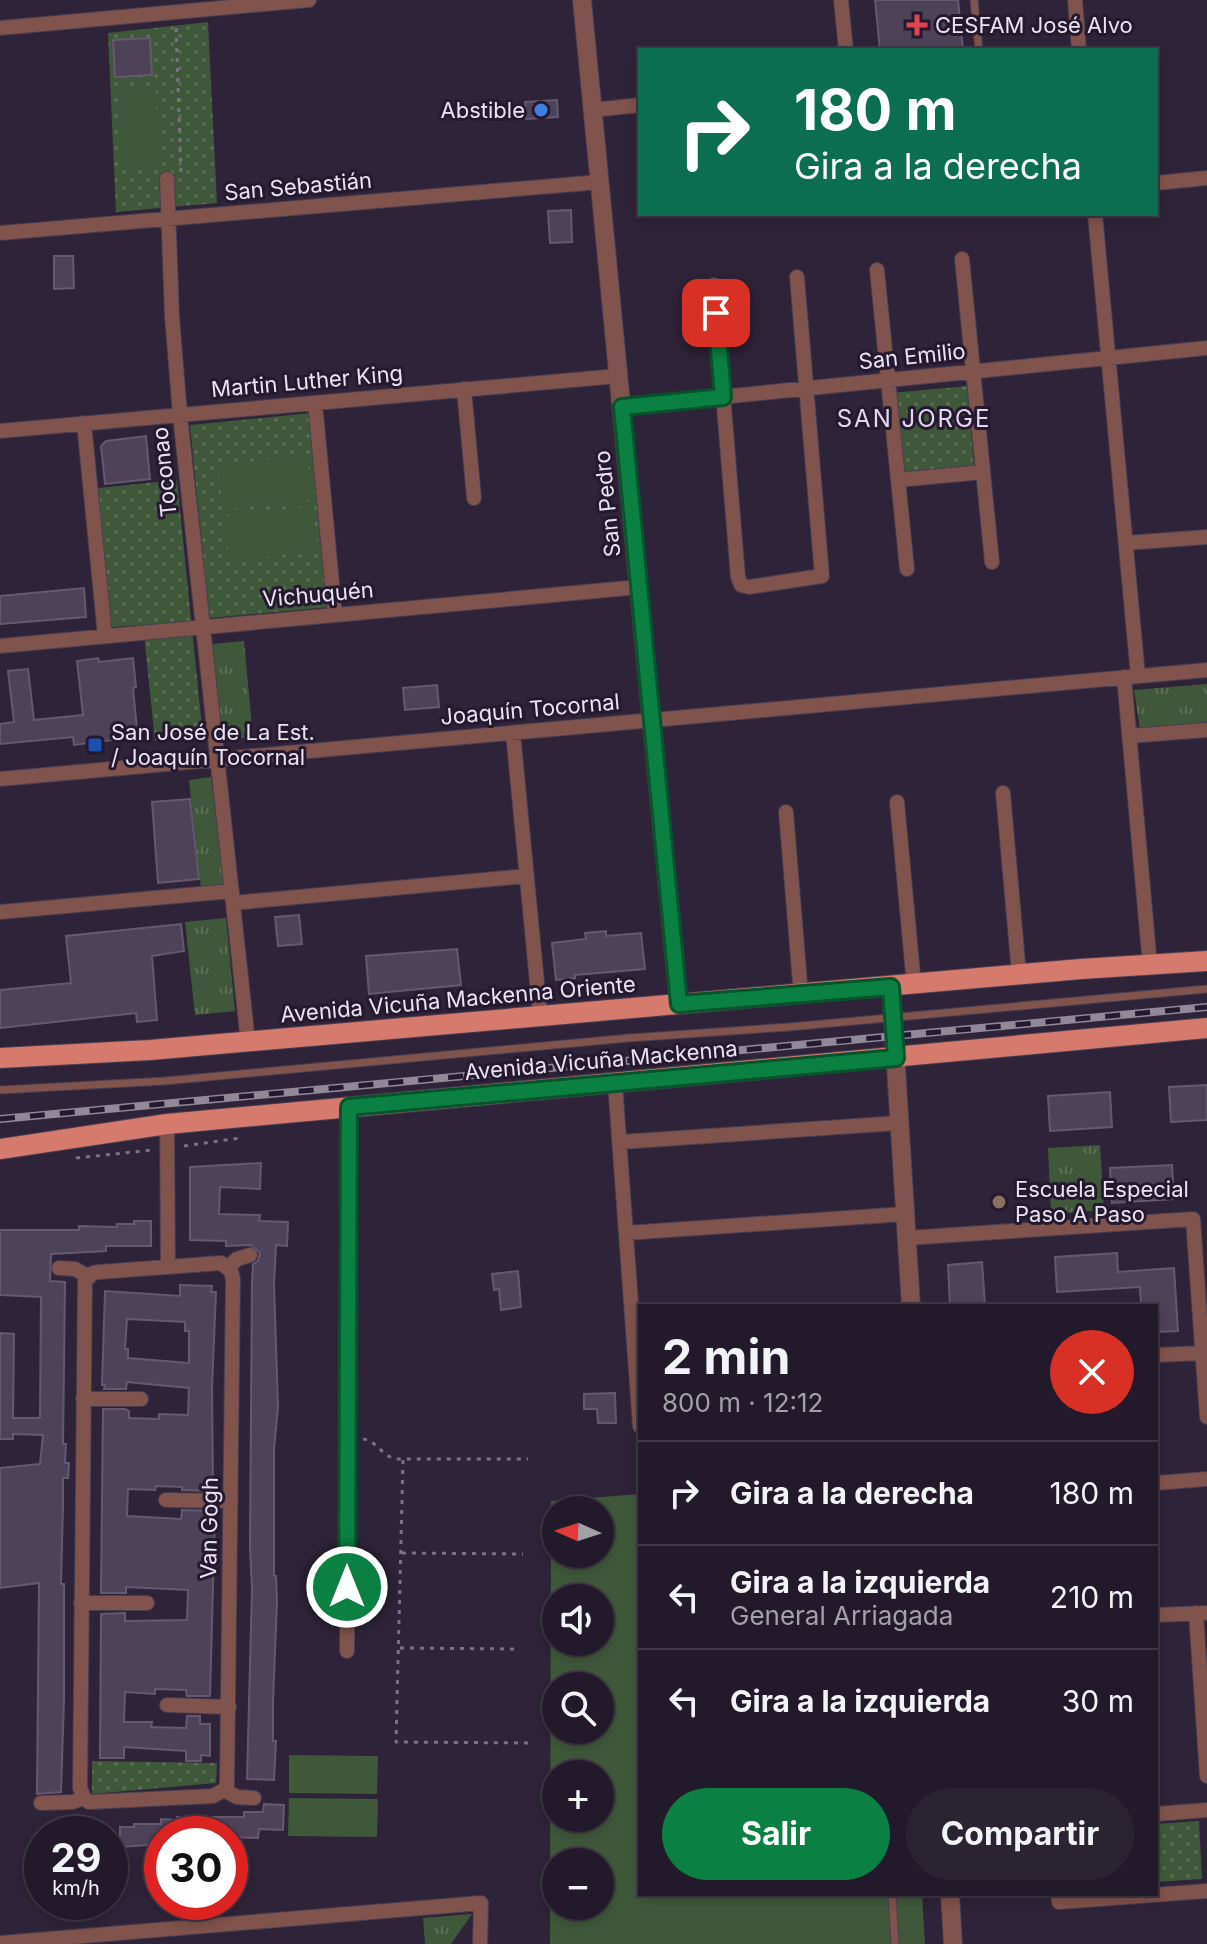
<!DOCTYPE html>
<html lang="es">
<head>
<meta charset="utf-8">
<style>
	:root { --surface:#221a2a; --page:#2a2332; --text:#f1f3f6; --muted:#a2a1a8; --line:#3f3847; --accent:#0b8043 }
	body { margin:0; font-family:Inter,sans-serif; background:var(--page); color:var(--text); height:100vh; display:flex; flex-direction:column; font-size:30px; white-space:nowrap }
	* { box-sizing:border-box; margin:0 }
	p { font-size:26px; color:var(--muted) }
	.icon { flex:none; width:44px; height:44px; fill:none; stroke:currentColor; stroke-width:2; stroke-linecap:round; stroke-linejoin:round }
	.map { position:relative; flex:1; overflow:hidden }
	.details { position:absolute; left:638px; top:1304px; width:520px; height:592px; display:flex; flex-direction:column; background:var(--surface); border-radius:0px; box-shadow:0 4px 12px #0003,0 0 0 2px var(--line) }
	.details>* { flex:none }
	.banner { position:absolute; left:638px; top:48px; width:520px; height:168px; border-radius:0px; box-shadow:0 4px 12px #0003,0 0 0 2px var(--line); background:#0b6e4f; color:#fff; overflow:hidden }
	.needle { width:52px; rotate:273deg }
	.controls { position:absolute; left:542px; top:1496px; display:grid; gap:16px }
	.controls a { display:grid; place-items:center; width:72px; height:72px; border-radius:50%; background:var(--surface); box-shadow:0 4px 12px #0003,0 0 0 2px var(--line); font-size:40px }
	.speed { position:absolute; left:24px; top:1816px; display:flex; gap:16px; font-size:40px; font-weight:700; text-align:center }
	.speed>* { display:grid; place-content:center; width:104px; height:104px; border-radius:50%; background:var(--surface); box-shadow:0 4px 12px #0003,0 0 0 2px var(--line); line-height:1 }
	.speed small { font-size:20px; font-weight:400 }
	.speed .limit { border:12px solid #d22; background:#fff; color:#111 }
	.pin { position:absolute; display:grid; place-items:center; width:68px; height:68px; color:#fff; margin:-34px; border-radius:16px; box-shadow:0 4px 12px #0006 }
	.me { position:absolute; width:88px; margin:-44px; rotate:0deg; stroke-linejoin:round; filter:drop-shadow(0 0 6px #0008) }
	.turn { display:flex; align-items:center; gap:28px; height:168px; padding:0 24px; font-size:36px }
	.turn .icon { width:104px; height:104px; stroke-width:2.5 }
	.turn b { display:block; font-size:56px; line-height:68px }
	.round { display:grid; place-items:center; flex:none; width:84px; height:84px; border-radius:42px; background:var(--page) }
	.overview { display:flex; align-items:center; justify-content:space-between; height:136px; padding:0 24px }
	h1 { font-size:48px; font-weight:700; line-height:60px }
	.action { display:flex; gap:16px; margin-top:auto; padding:16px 24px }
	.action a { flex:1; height:92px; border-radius:48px; background:var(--accent); color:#fff; font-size:32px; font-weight:700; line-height:92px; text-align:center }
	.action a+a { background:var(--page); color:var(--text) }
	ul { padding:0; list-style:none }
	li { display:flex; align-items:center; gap:24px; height:104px; padding:0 24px; border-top:2px solid var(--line) }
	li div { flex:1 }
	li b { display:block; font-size:30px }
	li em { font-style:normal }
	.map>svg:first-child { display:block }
</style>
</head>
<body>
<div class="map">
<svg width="1207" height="1944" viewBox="0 0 1207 1944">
	<defs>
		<pattern id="grass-tufts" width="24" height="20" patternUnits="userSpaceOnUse" patternTransform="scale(2)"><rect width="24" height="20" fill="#3f583a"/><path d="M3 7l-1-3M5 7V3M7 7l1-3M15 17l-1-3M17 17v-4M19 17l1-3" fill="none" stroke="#5b7057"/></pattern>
		<pattern id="park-dots" width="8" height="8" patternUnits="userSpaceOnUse" patternTransform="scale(2)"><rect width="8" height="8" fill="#3f583a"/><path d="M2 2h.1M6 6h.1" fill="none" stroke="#5b7057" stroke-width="1.8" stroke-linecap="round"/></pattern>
	</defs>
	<rect width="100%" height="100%" fill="#2e2338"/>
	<path fill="url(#grass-tufts)" d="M244 641 253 737 223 740 212 644Z
		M1207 684V725L1140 729 1134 690Z
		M211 777 224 885 201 888 189 780Z
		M226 918 235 1011 195 1015 185 922Z
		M1100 1145 1104 1210 1051 1214 1048 1148Z
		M472 1914 451 1944H425L423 1918Z"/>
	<path fill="url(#park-dots)" d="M208 22 217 203 116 212 108 33Z
		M967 386 974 466 900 473 892 393Z
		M311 413 330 607 209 618 190 425Z
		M177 480 203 737 155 741 143 625 111 627 98 488Z
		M92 1761 217 1763 216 1783 92 1794Z
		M1199 1821 1202 1879 1156 1882V1824Z"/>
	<path fill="#3f583a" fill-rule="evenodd" d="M156 87 158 166 121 167 118 88Z
		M307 455 312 500 223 510 218 465Z
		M313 506 318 551 229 561 224 516Z
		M640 1494V1894H922L925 1944H550L551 1501ZM556 1510H600V1554H556ZM556 1598H600V1642H556ZM556 1686H600V1730H556ZM556 1774H600V1818H556ZM556 1862H600V1906H556Z
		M289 1755 378 1756 377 1794 289 1793Z
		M289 1798 378 1799 377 1837 288 1836Z"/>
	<path fill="#4e4259" stroke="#655971" stroke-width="2" fill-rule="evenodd" d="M875 0H958L963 50H880Z
		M150 38 152 75 115 77 113 40Z
		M557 100 558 117 526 119 525 102Z
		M571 210 572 242 550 243 548 211Z
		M54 256H73L74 288 54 289Z
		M146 436 150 479 105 484 101 446 106 441Z
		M84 588 86 617 0 624V596Z
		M98 658 99 662 133 658 136 687 133 688 137 730 128 732 129 738 74 745 73 737 0 744V724L14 722 8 671 28 669 34 720 83 715 77 661Z
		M437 685 439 707 405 710 403 688Z
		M190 799 199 879 158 883 152 802Z
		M299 915 302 944 278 946 275 917Z
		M181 924 184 951 152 956 157 1020 137 1022 136 1013 0 1028V990L71 983 66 936Z
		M606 931V936L641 933 645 969 575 975V978L556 980 552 943 586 939 585 933Z
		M457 949 461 985 369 994 366 956Z
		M1207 1085V1120L1171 1122 1169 1087Z
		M1110 1092 1112 1127 1050 1131 1048 1096Z
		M261 1163 260 1189 220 1187 219 1214 260 1215 259 1221 288 1222 287 1246 276 1245 274 1284 278 1407 274 1449V1576H276L277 1601 273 1702V1741H276L274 1780 247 1779 252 1589 250 1547 252 1281 253 1264 258 1261 260 1253 251 1245 226 1246V1241L190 1240V1167Z
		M1172 1165 1174 1199 1112 1203 1110 1168Z
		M134 1221H151V1246H106V1251L51 1254 50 1281 65 1282 63 1444H66L65 1463H69L68 1478H63V1505L61 1584H64V1699L61 1792 37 1794 39 1583 0 1588V1468L40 1464 43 1435 13 1434V1439H0V1333L14 1334 13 1418H40L41 1297 0 1295V1230H79V1226L117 1227V1224H134Z
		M1117 1253 1118 1272 1174 1268 1178 1331 1156 1332V1306H1141L1140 1287 1057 1292 1055 1257Z
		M982 1262 985 1306H950L948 1265Z
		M518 1271 521 1307 501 1310 499 1289 494 1290 492 1274Z
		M180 1285 212 1286 211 1292H216L212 1388 213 1491 182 1490V1487L156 1486 155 1490 128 1489 127 1516 181 1519 182 1510 213 1511 215 1513 210 1696H187L186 1690 155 1689V1694L125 1692 124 1722H152L151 1727 186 1728 187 1716H200V1724H210V1756L201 1755V1761H186V1751L124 1747V1758H100L101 1614 125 1613V1621L187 1620 188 1590 126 1587V1593H101L103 1409H125L129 1411V1418L159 1419V1414L188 1415 189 1388 127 1382 126 1389H104L105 1385H102L105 1291 180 1296ZM127 1319 185 1322V1331H189V1363L128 1358V1349H125Z
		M615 1393 616 1423H598L597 1409H584V1394Z
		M264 1804 284 1805 283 1830 259 1829 258 1838 230 1837V1834H162V1844L120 1847V1827H134V1824H161V1819L177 1820V1817H244V1812H263Z"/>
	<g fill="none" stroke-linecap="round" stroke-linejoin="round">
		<g stroke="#483e52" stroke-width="9">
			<path id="service" d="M974 0 979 50
				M0 1090 165 1081 629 1038 789 1027 1207 989
				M892 1894 895 1944"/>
		</g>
		<g stroke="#483e52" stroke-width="16">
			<path id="minor" d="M841 0 846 50
				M1075 0 1079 50
				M0 28 309 0
				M593 110 640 105
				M167 179 172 316 180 415 248 1042
				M1156 183 1207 178
				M1095 214 1138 676
				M0 233 600 182
				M962 259 992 562
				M877 270 907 569
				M714 285 738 577 741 585 749 587 822 576 797 277
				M464 389 474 498
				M315 403 335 615
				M622 407 1207 348
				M84 423 105 636
				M0 431 618 376
				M898 480 983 472
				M1126 543 1207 537
				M0 646 639 587
				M1124 677 1150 965
				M513 733 540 1014
				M1129 736 1207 730
				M0 779 1207 670
				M1003 793 1019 974
				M897 802 914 985
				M786 812 801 995
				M233 903 526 876
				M0 912 232 891
				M615 1083 640 1426
				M167 1124 168 1266
				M620 1142 899 1123
				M626 1233 905 1214
				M907 1238 1193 1219 1207 1417
				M221 1263 231 1271 233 1279 227 1785 224 1790 213 1796 89 1802 84 1798 80 1788 85 1281 93 1273 99 1272Z
				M229 1267 237 1259 250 1255
				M59 1268 75 1269 89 1277
				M1156 1355 1203 1353
				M83 1399H141
				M1156 1483 1207 1479
				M166 1500 231 1501
				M81 1603H147
				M1196 1613 1207 1776
				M1156 1615 1207 1613
				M347 1651 349 1107
				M167 1705 229 1707
				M224 1790 237 1797 254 1798
				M41 1803 72 1802 84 1798
				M1156 1814 1207 1810
				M1058 1894 1059 1902 1207 1891
				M0 1943 481 1903 480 1944"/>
		</g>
		<g stroke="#483e52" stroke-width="20">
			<path id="tertiary" d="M582 0 679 1004
				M891 987 911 1306
				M950 1894 953 1944"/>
		</g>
		<g stroke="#483e52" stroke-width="22">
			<path id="primary" d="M0 1058 150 1050 1081 969 1207 961
				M0 1149 167 1124 1207 1028"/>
		</g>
		<path stroke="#7b7284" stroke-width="3" stroke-dasharray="4 6" stroke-linecap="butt" d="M176 28 181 172
			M184 1146 240 1138
			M76 1158 152 1150
			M363 1439C377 1441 381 1455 395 1459H528
			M403 1460 396 1742 533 1743
			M402 1553 523 1554
			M400 1648 516 1649"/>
		<use href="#service" stroke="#80534c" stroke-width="7"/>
		<use href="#minor" stroke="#80534c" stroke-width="14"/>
		<use href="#tertiary" stroke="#80534c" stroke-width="18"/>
		<use href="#primary" stroke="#d67a6d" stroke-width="20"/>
		<g stroke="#91889a" stroke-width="8">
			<path id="rail" d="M0 1119 1207 1007"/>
		</g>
		<use href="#rail" stroke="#24192e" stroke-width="5" stroke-dasharray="15" stroke-linecap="butt"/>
	</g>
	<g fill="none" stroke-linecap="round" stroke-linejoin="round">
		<g stroke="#07532c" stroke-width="20">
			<path id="route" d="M347 1587 349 1107 896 1058 891 987 679 1004 622 407 723 397 716 313"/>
		</g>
		<use href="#route" stroke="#0b8043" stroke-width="14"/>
	</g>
	<path fill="#e0444e" stroke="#24192e" stroke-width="3" d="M913 13h8v8h8v8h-8v8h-8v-8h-8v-8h8z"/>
	<circle fill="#3f7fe0" stroke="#24192e" stroke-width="3" cx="541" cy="110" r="8"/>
	<rect fill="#1a4fb4" stroke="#24192e" stroke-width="3" x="87" y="737" width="16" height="16" rx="4"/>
	<circle fill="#8d6e63" stroke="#24192e" stroke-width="3" cx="999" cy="1202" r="8"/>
	<g text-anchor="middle" stroke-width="6" stroke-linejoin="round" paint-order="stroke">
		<g font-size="22" fill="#eae3f2" stroke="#24192e" text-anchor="start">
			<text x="935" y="33">CESFAM José Alvo</text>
			<text x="525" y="118" text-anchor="end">Abstible</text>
			<text x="111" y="740">San José de La Est.<tspan x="111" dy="25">/ Joaquín Tocornal</tspan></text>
			<text x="1015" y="1197">Escuela Especial<tspan x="1015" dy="25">Paso A Paso</tspan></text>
		</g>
		<g font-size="22" fill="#eae3f2" stroke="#24192e">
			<text transform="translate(298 186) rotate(-5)" y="8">San Sebastián</text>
			<text transform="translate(912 356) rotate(-6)" y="8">San Emilio</text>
			<text transform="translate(307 381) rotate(-5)" y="8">Martin Luther King</text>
			<text transform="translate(164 472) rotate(-96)" y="8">Toconao</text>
			<text transform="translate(607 504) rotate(-96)" y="8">San Pedro</text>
			<text transform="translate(318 594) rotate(-5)" y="8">Vichuquén</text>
			<text transform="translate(530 709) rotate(-5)" y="8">Joaquín Tocornal</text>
			<text transform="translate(458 999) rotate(-5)" y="8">Avenida Vicuña Mackenna Oriente</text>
			<text transform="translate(601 1060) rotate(-5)" y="8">Avenida Vicuña Mackenna</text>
			<text transform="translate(209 1528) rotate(-89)" y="8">Van Gogh</text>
		</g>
		<g font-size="24" letter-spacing="2" fill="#e4d6f3" stroke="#24192e">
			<text x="914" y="427">SAN JORGE</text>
		</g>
	</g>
</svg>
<div class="controls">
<a><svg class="needle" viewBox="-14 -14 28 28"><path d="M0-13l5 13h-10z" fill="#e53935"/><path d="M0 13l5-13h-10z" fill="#a2a1a8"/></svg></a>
<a><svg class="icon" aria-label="sound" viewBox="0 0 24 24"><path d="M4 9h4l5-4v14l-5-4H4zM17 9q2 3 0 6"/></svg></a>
<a><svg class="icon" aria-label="search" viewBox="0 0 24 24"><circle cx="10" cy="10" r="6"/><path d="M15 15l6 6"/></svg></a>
<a>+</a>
<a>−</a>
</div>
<div class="speed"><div>29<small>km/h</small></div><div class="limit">30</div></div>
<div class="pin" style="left:716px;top:313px;background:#d93025"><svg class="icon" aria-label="arrive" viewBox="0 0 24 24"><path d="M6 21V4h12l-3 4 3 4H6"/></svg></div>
<svg class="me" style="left:347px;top:1587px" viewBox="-20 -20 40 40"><circle r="17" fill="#0b8043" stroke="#fff" stroke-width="3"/><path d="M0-11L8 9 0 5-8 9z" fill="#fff"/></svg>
<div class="banner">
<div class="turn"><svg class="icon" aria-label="right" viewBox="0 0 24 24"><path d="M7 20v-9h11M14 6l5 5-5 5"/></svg><div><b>180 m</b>Gira a la derecha</div></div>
</div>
<section class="details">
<div class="overview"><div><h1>2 min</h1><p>800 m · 12:12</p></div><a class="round" style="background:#d93025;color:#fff"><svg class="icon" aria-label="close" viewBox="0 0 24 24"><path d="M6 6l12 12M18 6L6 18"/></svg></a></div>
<ul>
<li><svg class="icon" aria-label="right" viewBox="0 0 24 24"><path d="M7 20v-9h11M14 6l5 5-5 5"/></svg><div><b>Gira a la derecha</b></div><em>180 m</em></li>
<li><svg class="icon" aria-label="left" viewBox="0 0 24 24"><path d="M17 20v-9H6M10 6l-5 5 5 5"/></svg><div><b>Gira a la izquierda</b><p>General Arriagada</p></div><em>210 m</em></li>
<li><svg class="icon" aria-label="left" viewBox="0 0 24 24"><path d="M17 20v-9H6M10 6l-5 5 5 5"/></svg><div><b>Gira a la izquierda</b></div><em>30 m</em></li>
</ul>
<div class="action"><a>Salir</a><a>Compartir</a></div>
</section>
</div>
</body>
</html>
